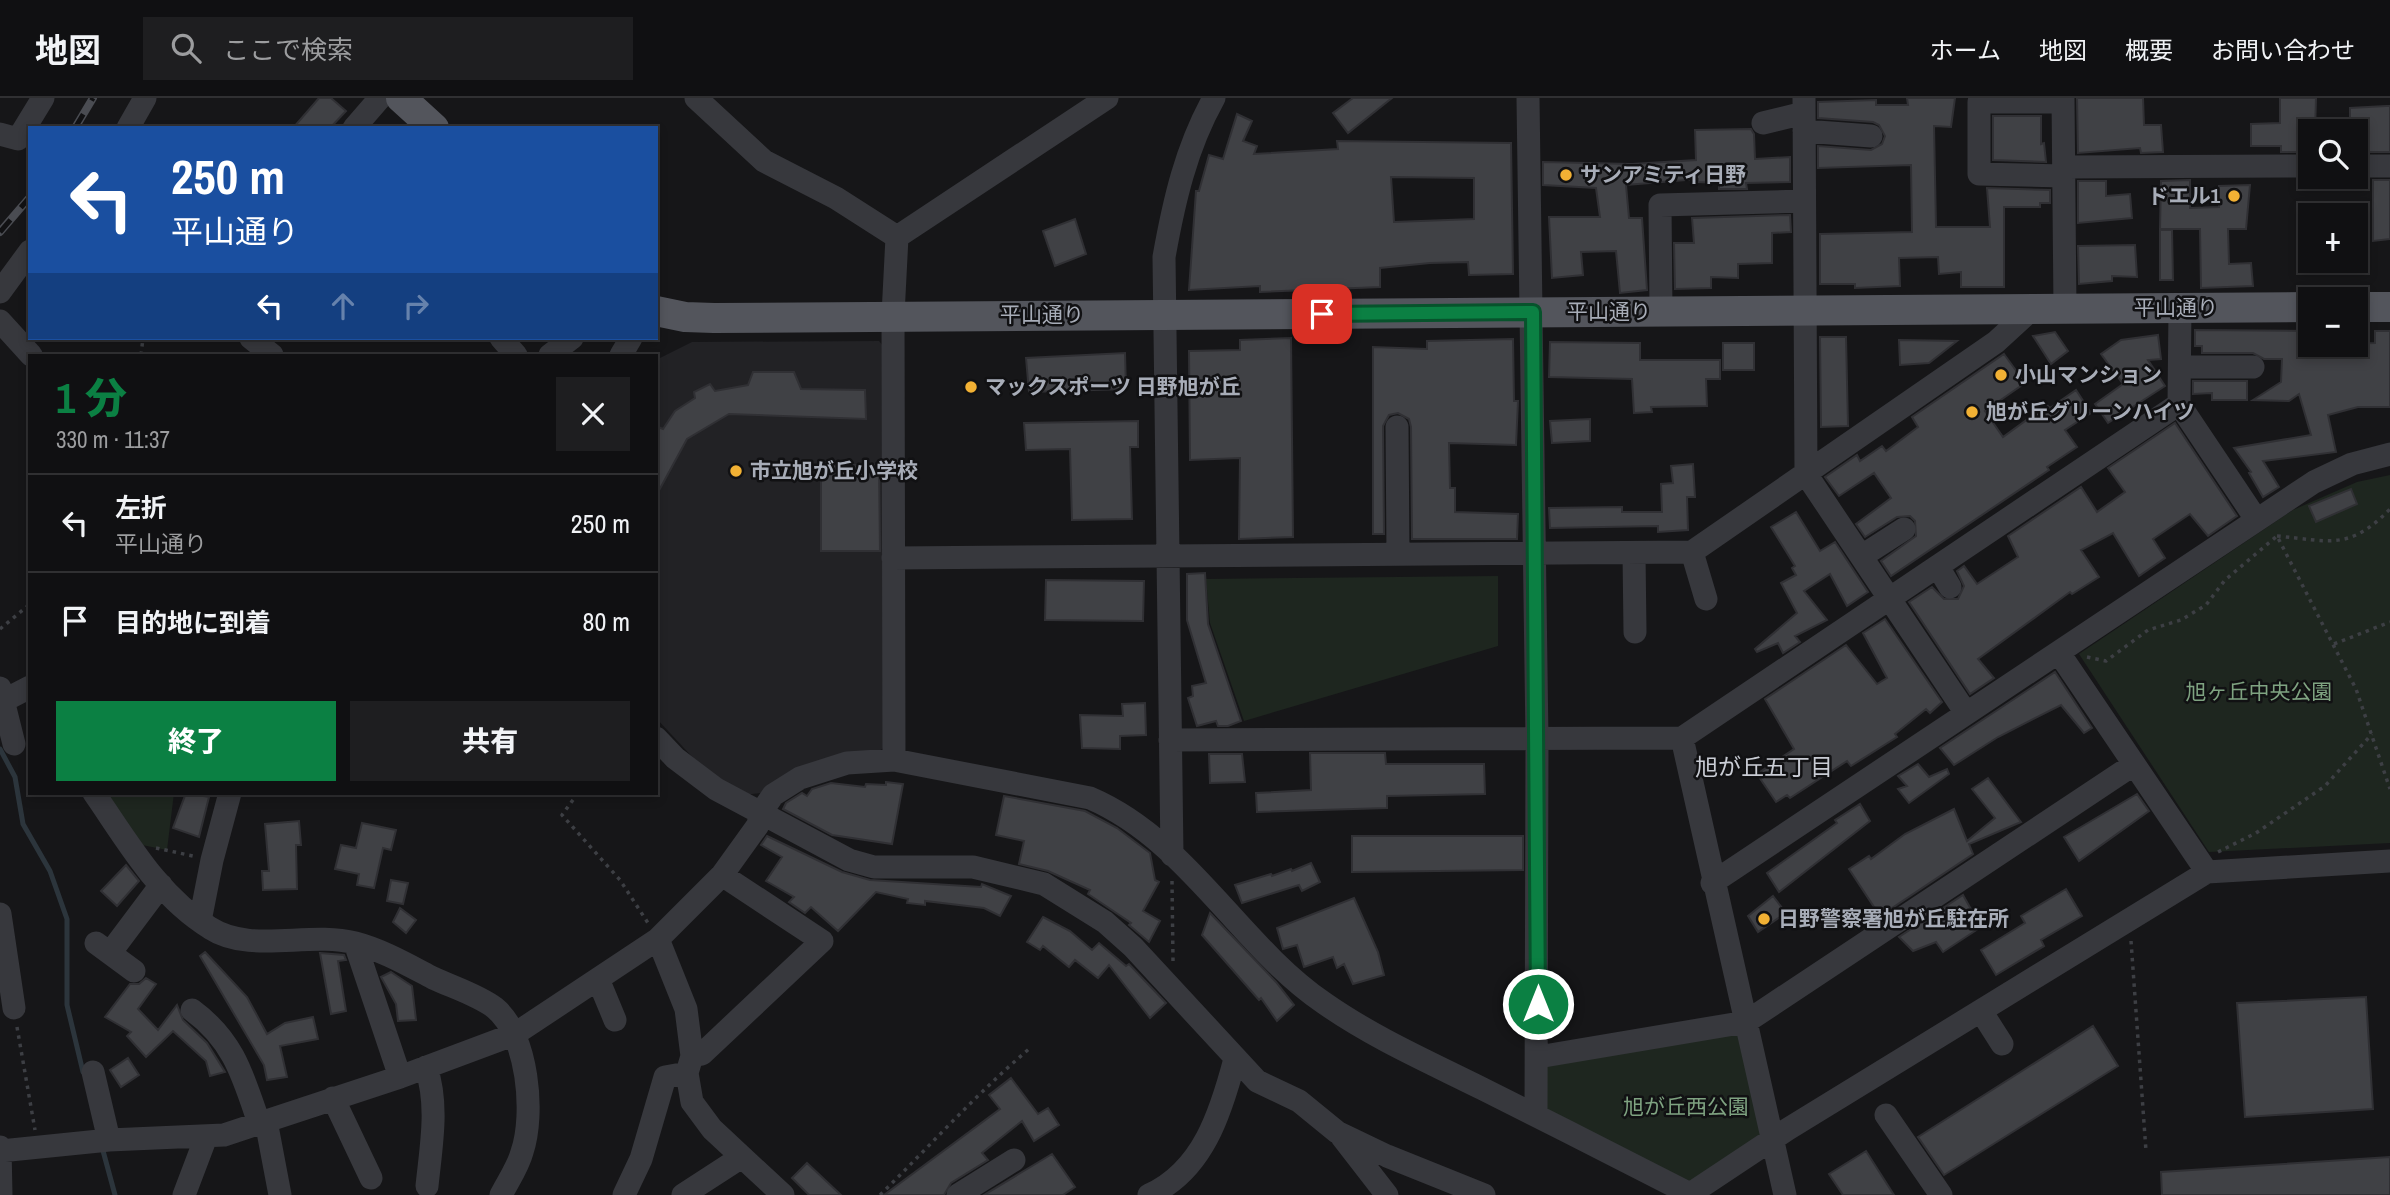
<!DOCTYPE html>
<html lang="ja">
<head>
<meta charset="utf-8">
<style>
	:root { --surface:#101012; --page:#1e1e20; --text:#f1f3f6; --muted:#9c9d9f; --line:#303032; --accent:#0b8043 }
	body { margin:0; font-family:"Archivo Narrow","Noto Sans JP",sans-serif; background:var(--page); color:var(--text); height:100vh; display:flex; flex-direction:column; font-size:26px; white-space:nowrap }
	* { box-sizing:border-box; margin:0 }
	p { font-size:23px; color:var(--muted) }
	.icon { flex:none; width:38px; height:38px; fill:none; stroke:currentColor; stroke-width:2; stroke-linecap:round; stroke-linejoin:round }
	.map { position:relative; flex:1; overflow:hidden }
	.drawer { position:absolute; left:28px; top:256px; width:630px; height:441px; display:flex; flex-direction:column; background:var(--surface); border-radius:0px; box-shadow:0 4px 10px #0003,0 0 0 2px var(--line) }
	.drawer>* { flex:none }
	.banner { position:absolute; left:28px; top:28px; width:630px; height:214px; border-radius:0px; box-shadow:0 4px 10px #0003,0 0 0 2px var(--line); background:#1a4fa0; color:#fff; overflow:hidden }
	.fabs { position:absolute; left:2298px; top:21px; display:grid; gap:14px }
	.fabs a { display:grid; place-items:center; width:70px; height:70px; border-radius:0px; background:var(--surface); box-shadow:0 4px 10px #0003,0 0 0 2px var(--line); font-size:35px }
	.pin { position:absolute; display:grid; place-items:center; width:60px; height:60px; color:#fff; margin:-30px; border-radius:14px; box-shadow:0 4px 10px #0006 }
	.me { position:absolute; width:77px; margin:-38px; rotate:0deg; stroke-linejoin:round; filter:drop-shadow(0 0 5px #0008) }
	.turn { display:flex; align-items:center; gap:24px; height:147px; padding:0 28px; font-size:32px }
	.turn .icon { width:91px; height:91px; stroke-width:2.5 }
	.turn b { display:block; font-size:49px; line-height:60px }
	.lanes { display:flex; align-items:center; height:66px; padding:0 28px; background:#0003; justify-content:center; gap:35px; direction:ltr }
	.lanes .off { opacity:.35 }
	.round { display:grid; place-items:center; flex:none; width:74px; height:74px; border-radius:0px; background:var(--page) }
	.overview { display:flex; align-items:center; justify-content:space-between; height:119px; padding:0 28px }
	h1 { font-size:42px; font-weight:800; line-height:52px; color:var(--accent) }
	.primary-button { display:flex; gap:14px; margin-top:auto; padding:14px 28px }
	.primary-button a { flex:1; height:80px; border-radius:0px; background:var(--accent); color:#fff; font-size:28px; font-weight:800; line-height:80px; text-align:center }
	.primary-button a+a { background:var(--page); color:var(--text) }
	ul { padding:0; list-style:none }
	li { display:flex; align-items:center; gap:21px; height:98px; padding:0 28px; border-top:2px solid var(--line) }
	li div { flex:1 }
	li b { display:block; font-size:26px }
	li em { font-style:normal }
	header { display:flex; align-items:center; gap:42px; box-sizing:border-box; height:98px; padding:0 35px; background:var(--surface); border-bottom:2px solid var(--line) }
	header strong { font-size:33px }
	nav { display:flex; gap:38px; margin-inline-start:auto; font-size:24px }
	.search { width:490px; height:63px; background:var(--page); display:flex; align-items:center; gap:18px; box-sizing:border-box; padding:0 24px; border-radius:0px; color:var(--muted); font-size:26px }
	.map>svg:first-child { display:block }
</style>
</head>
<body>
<header>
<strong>地図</strong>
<div class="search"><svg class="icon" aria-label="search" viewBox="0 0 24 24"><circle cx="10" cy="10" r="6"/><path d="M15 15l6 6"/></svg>ここで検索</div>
<nav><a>ホーム</a><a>地図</a><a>概要</a><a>お問い合わせ</a></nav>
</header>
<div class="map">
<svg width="2390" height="1097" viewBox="0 0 2390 1097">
	<rect width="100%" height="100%" fill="#161618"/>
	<path fill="#222225" d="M879 243 884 249 886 648 878 654 761 695 743 697 711 679 656 620V262L692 244Z"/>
	<path fill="#1e261f" d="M2390 377V745L2209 754 2079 556 2293 412 2357 384Z
		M1498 478V548L1244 623 1210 525 1206 481Z
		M94 695H174L167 752 127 744Z
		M1746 924 1772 1042 1690 1096 1536 1018 1538 959Z"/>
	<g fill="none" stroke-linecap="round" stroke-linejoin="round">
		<path stroke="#2c353c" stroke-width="5" d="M0 651 15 679 23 726 50 773 67 821V907L83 974
			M102 1049 115 1097"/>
	</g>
	<path fill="#404145" stroke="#303034" stroke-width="2" fill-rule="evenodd" d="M319 0H331L346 13 330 30H293Z
		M1353 0H1392L1348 35 1333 15Z
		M1907 0H1955L1951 29 1934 28 1936 129H1990L1987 90 2050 92V105H2040V109H2004V189H1961V174L1939 176 1938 159 1899 160 1900 188 1855 190V186H1820V136L1912 134 1911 67 1818 70V48L1871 52 1882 46 1885 38 1879 27 1873 24 1818 20V4L1876 2V7H1908Z
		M2077 0H2143L2144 27H2161L2163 54 2141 55 2140 50 2078 55Z
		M2280 0H2316L2315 33H2310V54H2281V48H2251V26L2280 25Z
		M2386 8H2390V54H2356V25H2350V10Z
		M1237 16 1252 23 1243 43 1257 48 1254 56 1338 51 1337 43 1511 45 1513 176 1469 177 1468 164 1430 165 1380 170V189L1260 194V188L1189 192 1196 93H1199L1209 57 1223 61ZM1391 79 1474 80V121L1394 124Z
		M1993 18H2041V46L2044 45 2046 64 1993 62Z
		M1751 31 1754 36 1755 61 1790 59V84L1746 85 1747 91H1719V85L1698 84V81L1626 87 1629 120H1642L1647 192 1620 195 1616 153 1581 154 1583 177 1552 180 1549 119H1600L1596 90 1543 87V64L1632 66 1696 62 1695 32Z
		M2190 82V110L2219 109V88L2250 87 2246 131H2228L2229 166 2251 165 2253 188 2201 190 2200 131H2160L2161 83Z
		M2373 82H2390V141L2373 143Z
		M2078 83H2106V98L2130 96 2132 120 2078 125Z
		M1790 117 1791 134 1772 135V165L1738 166V180L1711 179V190L1675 191 1674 145H1694L1692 120Z
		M1075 121 1086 156 1055 168 1043 133Z
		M2160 132H2172L2173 182H2160Z
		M2135 147 2137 179 2112 178V183L2079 186 2078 148Z
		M2195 232 2309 233 2310 247 2375 245V233H2390V309H2358L2328 317 2336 354 2263 363 2279 389 2263 399 2249 375 2251 374 2234 350 2311 337 2299 296 2289 303 2253 302 2281 284 2282 261H2264L2253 255H2202V248H2195Z
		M2055 234 2068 253 2051 266 2033 238Z
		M2158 237 2161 261 2148 262 2165 288 2108 325 2095 306 2123 286 2101 256 2121 242Z
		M1820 239H1846L1848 328 1821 329Z
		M1291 240 1293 439 1239 441 1240 360 1190 362 1189 253 1240 252V242Z
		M1513 241 1514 303H1518L1516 347 1449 345 1450 390H1455V414L1518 416 1517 441H1412L1411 329 1409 321 1398 315 1389 317 1383 328 1384 436H1373V249L1427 251V243Z
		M1899 242 1957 243 1929 265 1900 267Z
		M1550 244 1640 245V262H1720V281H1706L1707 308 1651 309 1652 314 1634 315 1632 281 1549 279Z
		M1723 245H1754V272H1723Z
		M1125 255 1126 291 1029 294 1026 260Z
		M2004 256 2025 285 1985 313 2003 339 2047 307 2050 310 2076 292 2091 315 2065 332 2077 349 2047 369 2049 372 1891 478 1881 463 1916 438 1915 423 1910 418 1897 419 1865 439 1856 426 1891 400 1874 375 1839 398 1825 379 1857 357 1860 363 1882 348 1886 353 1918 329 1912 319Z
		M753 274H794L801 291 865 292 866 321 729 316 687 341 656 398V328L663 331 675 313 695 300 694 294 710 286 715 293 748 287Z
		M2193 283H2247V302H2212V295L2193 296Z
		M1590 321V343L1552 345 1550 323Z
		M1138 323V349H1130L1132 421 1072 422 1070 351 1026 352 1024 325Z
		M2175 325 2237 418 2208 438 2190 416 2153 441 2165 460 2139 478 2113 435 2081 452 2099 479 2072 496 2070 494 1978 561 1994 580 1970 596 1909 504 1932 489 1944 501H1958L1964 488 1957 473 1964 468 1977 486 2018 459 2008 438 2081 389 2097 414 2125 394 2108 370Z
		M1693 366 1695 399H1687L1688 432 1658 434V428L1550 430 1549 410 1622 409V414H1662L1661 386 1673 385 1671 368Z
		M821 367H879L880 453H821Z
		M2351 391 2357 406 2316 424 2309 408Z
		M1796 414 1820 453 1835 444 1868 494 1847 508 1830 476 1804 493 1827 522 1795 538 1800 544 1783 555 1778 545 1757 554 1755 551 1797 515 1781 485 1796 477 1792 470 1795 468 1771 429Z
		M1205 475 1208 526 1241 623 1228 628H1218L1216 623 1197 628 1188 600 1193 598 1192 588 1206 585 1187 522V476Z
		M1046 482 1144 483 1143 523 1045 522Z
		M1885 521 1942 604 1930 615 1926 611 1895 636 1897 639 1851 668 1847 663 1790 700 1787 697 1776 704 1757 676 1794 651 1765 601 1846 547 1877 586 1887 580 1863 535Z
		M2055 574 2092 630 2084 635 2061 607 1998 639 1954 667 1940 650Z
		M1145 605 1146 637 1120 638V651L1082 650 1080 617 1123 618 1122 606Z
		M1310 655H1385L1386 666H1484L1485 696 1387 698V710L1257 714 1256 695 1311 692Z
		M1209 656H1242L1245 684 1210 685Z
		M1918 666 1929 679 1947 671 1949 676 1909 705 1898 691 1907 688 1898 678Z
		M1988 680 2021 724 1969 746 1973 756 1880 818 1849 771 1869 758 1871 761 1905 736 1954 711 1967 743 1995 720 1972 691Z
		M886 684 903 686 892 746 832 737 783 711 786 705 802 695 807 698 812 691 831 685 865 689 866 686 886 687Z
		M186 695 209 699 199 739 173 730Z
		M2137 696 2149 713 2079 763 2064 739Z
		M1004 698 1085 713 1117 730 1150 755 1155 782 1159 784 1143 813 1160 823 1149 844 1129 827 1131 825 1088 796 1090 792 1048 773 1019 766 1024 743 996 737Z
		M1860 706 1870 723 1779 794 1767 775 1837 725 1835 722Z
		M299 723 301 747H296L297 791 263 792 262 773H269L265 726Z
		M362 725 396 732 391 752 383 750 374 790 357 787 359 776 335 771 341 747 356 750Z
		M767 738 842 774 870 782 981 789 982 786 1011 798 1000 818 984 810 925 803V807L907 805 908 801 876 794 838 833 811 809 805 815 789 804 794 799 766 783 782 759 761 747Z
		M1352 738H1523V772L1352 774Z
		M1311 765 1320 784 1302 793 1299 787 1242 805 1235 787 1271 776 1272 778 1291 771 1292 773Z
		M126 767 139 783 117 808 101 793Z
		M391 782 408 785 403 806 387 803Z
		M2066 791 2082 818 2041 842 2044 848 1996 877 1981 852 2025 825 2021 818Z
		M1963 797 1981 829 1943 854 1936 844 1913 853 1899 839Z
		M1773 798 1786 815 1758 834 1748 818Z
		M1354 800 1378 854 1384 877 1353 886 1344 866 1337 870 1333 859 1304 869 1297 847 1283 851 1277 830Z
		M400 810 416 822 406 835 393 824Z
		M1210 815 1276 884 1294 907 1277 923 1261 900 1259 902 1202 837Z
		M1043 819 1070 833 1092 852 1099 845 1126 868 1129 866 1166 905 1150 920 1109 867 1098 880 1075 862 1069 869 1043 848 1040 852 1027 844Z
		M205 854 247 899 267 936 285 925 313 919 318 941 280 948 287 979 267 982 264 967 200 858Z
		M320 855 344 857 346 862 338 863 346 913 331 916Z
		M391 874 412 888 416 922 398 923 396 906 381 879Z
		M146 880 156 886 138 911 158 932 177 907 183 922 207 945 225 974 210 978 206 963 173 933 146 959 127 938 131 934 105 919 130 886H139Z
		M2366 899 2373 1011 2245 1019 2237 905Z
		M2093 928 2118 968 1944 1077 1918 1039Z
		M128 960 139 977 121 989 110 972Z
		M1011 980 1038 1016 1048 1010 1059 1027 1034 1043 1022 1023 982 1055 988 1062 951 1085 944 1097H884L1000 1011 989 997Z
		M1866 1053 1894 1097H1843L1829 1076Z
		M1052 1056 1075 1089 1063 1097H984Z
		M2390 1059V1097H2162L2161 1074Z
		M807 1065 841 1097H809L792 1080Z"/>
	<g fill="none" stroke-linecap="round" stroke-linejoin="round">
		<path stroke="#3d3f44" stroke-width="3.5" stroke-dasharray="3.5 5" stroke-linecap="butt" d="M141 257 143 240
			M2277 438C2330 443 2349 453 2390 411
			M0 531 30 506
			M2334 546 2390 524
			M2087 559 2106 563 2148 532 2181 522 2206 507 2225 482 2277 438 2356 591 2390 691
			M578 695 562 717 620 782 648 825
			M156 750 193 758
			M2218 754 2256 735 2325 688 2372 636
			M1172 783 1173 863
			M2131 843 2146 1053
			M17 929 35 1032
			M880 1097C930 1048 976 996 1029 951"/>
		<path stroke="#37383d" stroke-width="23" d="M696 0 764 63 836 100 897 139 893 217 894 662
			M1528 0 1537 642 1536 1017
			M1804 0 1806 376 1966 615
			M2063 0 2065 211
			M2063 4H1979V76L2064 78
			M1763 25 1804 15
			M128 30 145 0
			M354 30 380 0
			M1804 33 1871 38
			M0 36 18 41 43 0
			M2356 68H2390
			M2064 69 2310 68
			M897 139 1107 0
			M0 194 30 153
			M2180 210 2179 306 2256 421
			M1661 213 1660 107 1803 103
			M0 223 31 257
			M251 240 272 257
			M501 240 516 257
			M550 257 572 240
			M621 257 631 240
			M2181 269H2253
			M1397 329 1398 456
			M1692 454 1706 501
			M1634 455 1635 534
			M1862 458 1904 431
			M893 460 1692 454 1996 244 2032 211
			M1938 469 1950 489
			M2059 555 2207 774
			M0 590 14 646
			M3 603 30 589
			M656 640 675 660 716 691 849 762 874 769H973L1044 786 1105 824 1133 849 1257 983 1299 1003 1337 1034 1387 1058 1484 1097
			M1682 640 1785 1097
			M1170 642 1682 640 2179 306
			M94 695C128 744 158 798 210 830 250 856 309 833 355 845 382 852 408 867 433 880 452 889 478 897 495 910 528 937 535 1016 522 1054 518 1069 508 1083 501 1097
			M1172 757 1164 159C1174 103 1186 50 1214 0
			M1712 785 2314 384 2352 366 2390 356
			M0 816 14 910
			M200 823 212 762 230 695
			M658 841 686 911 692 958 687 975 692 1004 712 1031 783 1097
			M96 845 134 873
			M355 845 400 979
			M110 855 161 787
			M598 881 615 922
			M192 912C234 943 243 978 259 1025
			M1981 913 2002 946
			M692 958 702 956 822 843 722 777
			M1538 959 1746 924 2133 667
			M426 969C439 1008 431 1048 427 1088
			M93 974 109 1042
			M333 1000 371 1080
			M1886 1017 1941 1097
			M266 1023 280 1097
			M1342 1039 1387 1097
			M0 1049 1 1097
			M0 1053 109 1042 224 1037 400 979 515 936 658 841 722 777 758 727 760 716 773 697 800 680 847 665 894 662 1090 700C1188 742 1239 847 1324 905 1374 940 1429 964 1483 991 1553 1026 1622 1061 1692 1097
			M1690 1096 1788 1031 2207 774 2390 763
			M184 1097 206 1039
			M624 1097 641 1061 665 979 687 975
			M683 1097 740 1060
			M958 1097 1014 1062
			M1149 1097C1203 1073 1221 1014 1235 961"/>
		<path stroke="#53555c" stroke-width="30" d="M401 0 434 30
			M2356 209H2390
			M656 213 685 219 714 220 2310 209"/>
		<g stroke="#4a4c52" stroke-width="8">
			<path id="rail" d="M75 30 93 0
				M0 134 30 99"/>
		</g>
		<use href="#rail" stroke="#111113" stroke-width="5" stroke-dasharray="16" stroke-linecap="butt"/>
	</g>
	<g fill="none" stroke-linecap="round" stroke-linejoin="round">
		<g stroke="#07532c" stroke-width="18">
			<path id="route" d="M1322 216 1533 214 1538 906"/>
		</g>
		<use href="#route" stroke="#0b8043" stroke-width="12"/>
	</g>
	<g fill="#f2b134" stroke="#111113" stroke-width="2.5">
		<circle cx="1566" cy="77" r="7"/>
		<circle cx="2234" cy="98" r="7"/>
		<circle cx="2001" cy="277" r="7"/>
		<circle cx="971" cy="289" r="7"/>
		<circle cx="1972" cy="314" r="7"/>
		<circle cx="736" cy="373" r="7"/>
		<circle cx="1764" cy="821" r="7"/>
	</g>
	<g text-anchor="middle" stroke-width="5" stroke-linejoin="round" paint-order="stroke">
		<g font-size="21" font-weight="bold" fill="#a8adb8" stroke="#111113" text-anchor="start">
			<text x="1580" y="84">サンアミティ日野</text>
			<text x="2220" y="105" text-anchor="end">ドエル1</text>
			<text x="2015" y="284">小山マンション</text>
			<text x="985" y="296">マックスポーツ 日野旭が丘</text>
			<text x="1986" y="321">旭が丘グリーンハイツ</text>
			<text x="750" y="380">市立旭が丘小学校</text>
			<text x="1778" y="828">日野警察署旭が丘駐在所</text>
		</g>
		<g font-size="21" fill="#a8adb8" stroke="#111113">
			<text x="2176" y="217">平山通り</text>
			<text x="1609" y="221">平山通り</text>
			<text x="1042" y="224">平山通り</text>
		</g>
		<g font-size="21" fill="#7fa381" stroke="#111113">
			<text x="2259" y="601">旭ヶ丘中央公園</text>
			<text x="1686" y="1016">旭が丘西公園</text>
		</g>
		<g font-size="23" fill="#c9ccd4" stroke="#111113">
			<text x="1764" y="677">旭が丘五丁目</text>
		</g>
	</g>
</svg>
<div class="fabs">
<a><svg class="icon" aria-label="search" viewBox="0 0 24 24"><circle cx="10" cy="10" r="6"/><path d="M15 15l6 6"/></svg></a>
<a>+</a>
<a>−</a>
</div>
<div class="pin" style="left:1322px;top:216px;background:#d93025"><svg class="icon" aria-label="arrive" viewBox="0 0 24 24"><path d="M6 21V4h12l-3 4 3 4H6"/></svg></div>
<svg class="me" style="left:1538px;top:906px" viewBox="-20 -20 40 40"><circle r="17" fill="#0b8043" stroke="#fff" stroke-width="3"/><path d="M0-11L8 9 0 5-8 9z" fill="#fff"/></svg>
<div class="banner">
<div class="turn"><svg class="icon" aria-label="left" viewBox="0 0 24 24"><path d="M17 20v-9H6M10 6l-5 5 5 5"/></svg><div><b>250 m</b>平山通り</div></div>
<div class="lanes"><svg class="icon" aria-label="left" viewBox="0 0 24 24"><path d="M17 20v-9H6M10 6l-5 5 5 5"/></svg><svg class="icon off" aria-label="ahead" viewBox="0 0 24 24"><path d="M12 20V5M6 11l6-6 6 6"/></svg><svg class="icon off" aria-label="right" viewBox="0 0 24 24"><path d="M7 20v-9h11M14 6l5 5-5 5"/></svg></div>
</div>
<section class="drawer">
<div class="overview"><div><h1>1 分</h1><p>330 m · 11:37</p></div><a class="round"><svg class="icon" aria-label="close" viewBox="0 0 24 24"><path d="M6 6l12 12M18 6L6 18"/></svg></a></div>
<ul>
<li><svg class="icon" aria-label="left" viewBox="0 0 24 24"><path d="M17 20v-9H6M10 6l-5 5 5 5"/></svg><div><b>左折</b><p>平山通り</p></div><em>250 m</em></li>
<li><svg class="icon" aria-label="arrive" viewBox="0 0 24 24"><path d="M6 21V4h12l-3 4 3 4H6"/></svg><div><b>目的地に到着</b></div><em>80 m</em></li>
</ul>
<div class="primary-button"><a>終了</a><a>共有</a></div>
</section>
</div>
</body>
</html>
